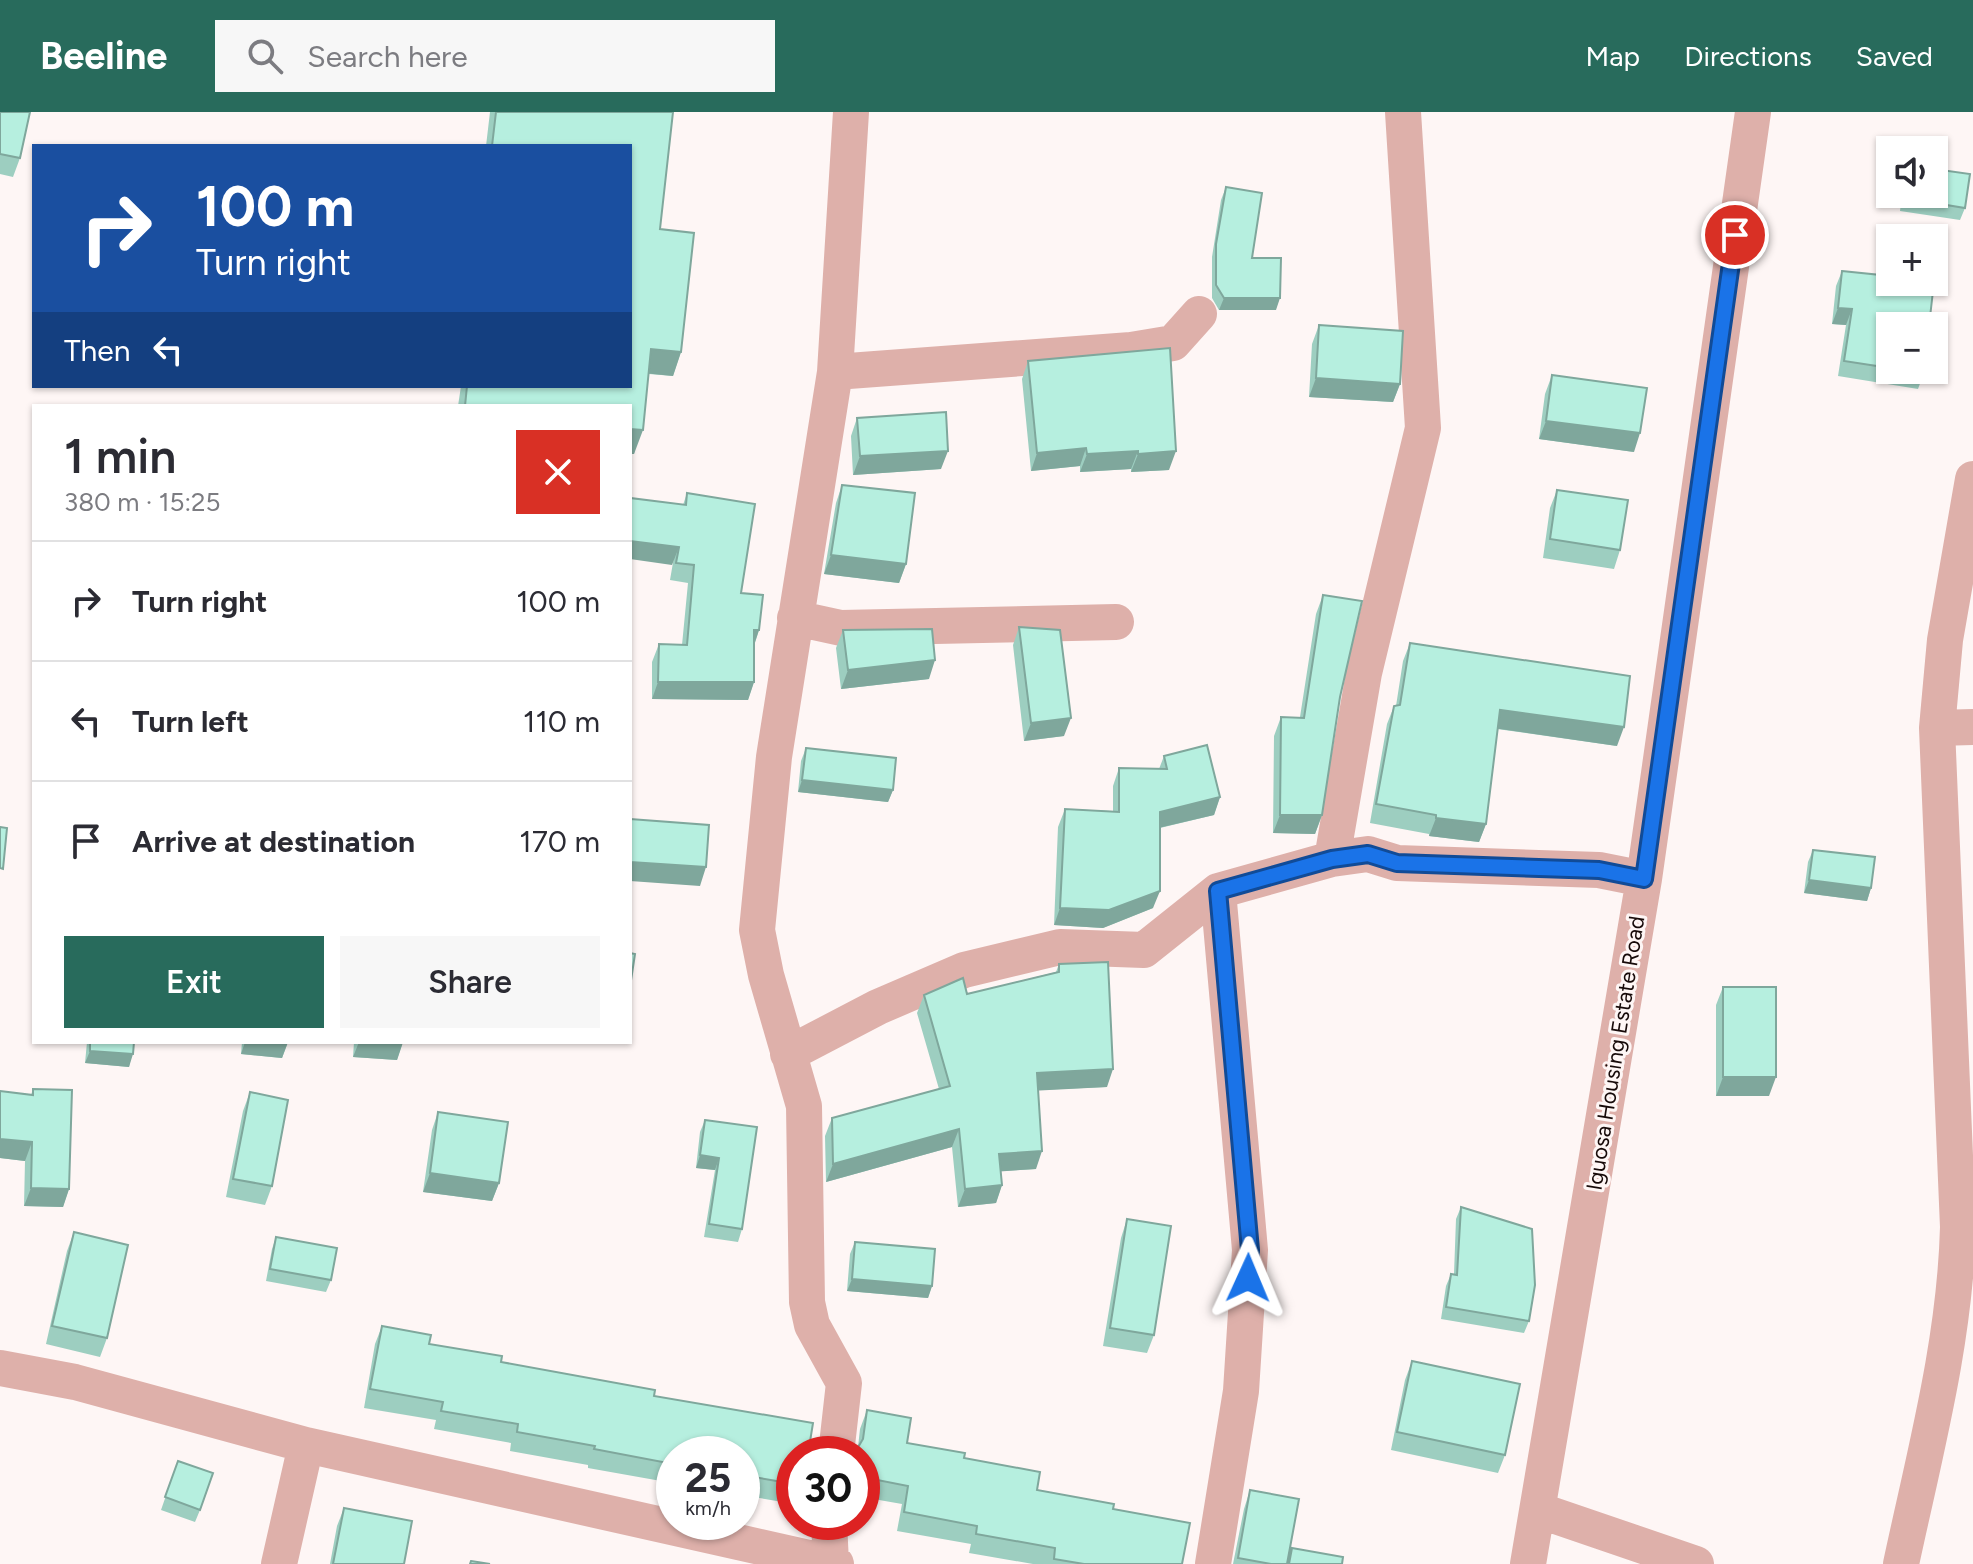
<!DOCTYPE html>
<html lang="en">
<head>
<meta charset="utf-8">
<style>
	:root { --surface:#fff; --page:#f7f7f7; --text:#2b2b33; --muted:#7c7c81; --line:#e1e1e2; --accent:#286b5c }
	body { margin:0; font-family:Figtree,sans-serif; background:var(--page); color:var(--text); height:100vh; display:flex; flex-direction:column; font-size:30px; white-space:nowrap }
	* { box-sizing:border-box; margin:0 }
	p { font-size:26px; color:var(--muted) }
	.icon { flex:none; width:44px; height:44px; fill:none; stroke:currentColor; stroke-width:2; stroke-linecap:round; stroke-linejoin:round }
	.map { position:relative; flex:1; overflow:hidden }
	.side { position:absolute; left:32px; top:292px; width:600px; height:640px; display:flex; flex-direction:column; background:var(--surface); border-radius:0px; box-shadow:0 2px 6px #0004 }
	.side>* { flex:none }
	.hud { position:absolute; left:32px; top:32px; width:600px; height:244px; border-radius:0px; box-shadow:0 2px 6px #0004; background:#1a4fa0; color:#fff; overflow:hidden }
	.buttons { position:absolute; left:1876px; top:24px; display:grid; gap:16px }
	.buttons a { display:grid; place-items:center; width:72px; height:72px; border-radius:0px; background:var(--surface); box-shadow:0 2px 6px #0004; font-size:40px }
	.speed { position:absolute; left:656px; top:1324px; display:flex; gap:16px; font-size:40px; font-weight:700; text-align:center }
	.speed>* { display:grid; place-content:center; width:104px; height:104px; border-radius:50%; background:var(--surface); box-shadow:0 2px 6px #0004; line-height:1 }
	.speed small { font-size:20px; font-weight:400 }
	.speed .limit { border:12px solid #d22; background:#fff; color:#111 }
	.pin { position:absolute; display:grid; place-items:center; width:68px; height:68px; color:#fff; margin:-34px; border:4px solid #fff; border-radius:50%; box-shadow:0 2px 8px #0007 }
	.me { position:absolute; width:88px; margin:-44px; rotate:1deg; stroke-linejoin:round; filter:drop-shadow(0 0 6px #0008) }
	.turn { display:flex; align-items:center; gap:28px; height:168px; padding:0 32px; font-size:36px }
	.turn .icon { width:104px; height:104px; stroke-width:2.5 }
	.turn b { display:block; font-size:56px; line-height:68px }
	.then { display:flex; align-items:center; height:76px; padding:0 32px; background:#0003; gap:16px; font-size:30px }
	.round { display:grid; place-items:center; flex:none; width:84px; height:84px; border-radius:0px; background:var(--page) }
	.headline { display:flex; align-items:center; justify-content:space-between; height:136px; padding:0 32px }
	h1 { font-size:48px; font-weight:600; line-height:60px }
	.button { display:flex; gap:16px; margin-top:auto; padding:16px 32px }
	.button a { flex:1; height:92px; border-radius:0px; background:var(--accent); color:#fff; font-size:32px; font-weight:600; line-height:92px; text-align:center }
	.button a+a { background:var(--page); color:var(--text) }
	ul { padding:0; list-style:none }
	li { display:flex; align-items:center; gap:24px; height:120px; padding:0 32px; border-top:2px solid var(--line) }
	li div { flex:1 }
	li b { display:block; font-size:30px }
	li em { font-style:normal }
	header { display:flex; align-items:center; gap:48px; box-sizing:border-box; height:112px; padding:0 40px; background:var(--accent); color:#fff }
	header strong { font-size:38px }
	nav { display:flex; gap:44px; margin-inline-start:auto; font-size:28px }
	.search { width:560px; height:72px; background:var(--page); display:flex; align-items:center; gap:20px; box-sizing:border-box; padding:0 28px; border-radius:0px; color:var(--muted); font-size:30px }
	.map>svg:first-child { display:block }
</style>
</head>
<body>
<header>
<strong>Beeline</strong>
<div class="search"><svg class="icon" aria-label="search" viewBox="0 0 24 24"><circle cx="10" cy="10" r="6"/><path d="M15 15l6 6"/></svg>Search here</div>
<nav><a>Map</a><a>Directions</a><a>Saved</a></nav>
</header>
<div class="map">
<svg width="1973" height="1452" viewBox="0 0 1973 1452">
	<rect width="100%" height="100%" fill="#fef6f5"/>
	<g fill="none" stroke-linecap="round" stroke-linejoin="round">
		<path stroke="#deb0aa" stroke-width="36" d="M835 260 1131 238 1173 231 1199 202
			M795 506 841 516 1116 510
			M1937 616 1973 615
			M1332 747 1364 561 1423 316 1403 0
			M788 942 878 895 964 858 1060 835 1144 838 1218 779 1332 747 1368 742 1397 751 1599 758 1644 767
			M0 1256 75 1270 306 1333 836 1452
			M836 1342 844 1271 812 1213 807 1190 804 994 766 863 757 818 774 645 835 260 851 0
			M1538 1398 1696 1452
			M829 1410 831 1451
			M279 1452 306 1333
			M1213 1452 1241 1279 1250 1138 1218 779
			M1528 1452 1644 767 1753 0
			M1901 1452C1925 1340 1955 1230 1958 1115L1937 616 1945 528 1973 367"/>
	</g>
	<path fill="#9dcec0" d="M0 0 20 46 13 65 0 62Z
		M490 0H673L660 117 681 240 673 264 649 262 634 342 630 294H458L461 274H630V34H486Z
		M1226 75 1252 146 1276 198H1219L1212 186V145L1221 88Z
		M1902 82H1934L1965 96 1960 108 1900 99Z
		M1842 159 1890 214V258H1925L1918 277 1838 264 1846 213 1832 212 1836 174Z
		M1319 213 1400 272 1393 290 1309 285 1312 232Z
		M1028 249 1169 358 1131 360V357L1080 360V354L1031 359 1022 267Z
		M1552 263 1634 340 1539 327 1545 282Z
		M857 306 941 357 853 363 851 324Z
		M842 373 906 452 899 471 824 462 836 391Z
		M1557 378 1620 438 1614 457 1543 446 1550 396Z
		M687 381 759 518 754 534V570L748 588 652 587V550L659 532 682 533 688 471 670 468 683 393Z
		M1323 483 1340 585 1322 703 1315 722 1273 721 1274 624 1281 605H1300L1316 502Z
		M1019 515 1064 624 1024 629 1013 533Z
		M843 518 929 567 841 577 836 536Z
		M1410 531 1617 634 1497 617 1486 712 1479 730 1429 724V722L1370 711 1387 612 1394 594H1396L1403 549Z
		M806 636 893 678 888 690 798 680 801 649Z
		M1164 644 1220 685 1214 703 1160 716 1153 796 1103 816 1054 813 1058 715 1065 697 1113 699V674L1119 656 1159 657Z
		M1813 738 1871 776 1867 789 1804 781 1808 750Z
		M1059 852 1107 975 1038 978 1036 1057 1001 1059 1002 1073 996 1091 958 1095 952 1035 826 1070 825 1024 832 1006 939 977 917 901 924 883 967 882 1056 860Z
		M1723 875 1769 984H1716V893Z
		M87 930H134L129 955 85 951Z
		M242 930H288L282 946 241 942Z
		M354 930H403L397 948 353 945Z
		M33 977 69 1077 63 1095 24 1094 25 1049 0 1046V979L31 983Z
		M250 980 272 1074 265 1093 226 1085 243 999Z
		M438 1000 499 1071 492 1089 423 1080 432 1018Z
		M705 1008 742 1117 738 1130 704 1125 715 1058 696 1056 700 1020Z
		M1461 1095 1529 1209 1524 1221 1441 1207 1446 1174 1451 1162H1454L1456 1107Z
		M1127 1107 1154 1223 1147 1241 1103 1234 1121 1126Z
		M74 1120 107 1226 100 1245 46 1232 67 1139Z
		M276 1125 331 1168 326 1180 266 1169 272 1137Z
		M855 1130 932 1174 928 1186 847 1179 850 1142Z
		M382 1214 429 1232 501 1250 654 1284 794 1342V1392L742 1383V1342H674V1381L660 1378 661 1369 588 1356V1353L510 1339 511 1331 434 1317 436 1308 364 1296 375 1232Z
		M1412 1249 1505 1343 1498 1361 1391 1338 1405 1268Z
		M867 1298 907 1331 964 1346 1037 1378 1113 1397 1182 1452H1033L969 1441 971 1432 897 1419 902 1392 862 1385V1342L858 1335 860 1317Z
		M178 1349 200 1398 195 1410 161 1398Z
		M1250 1378 1289 1443 1292 1436 1342 1452H1233L1244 1397Z
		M344 1396 404 1452H330L337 1414Z"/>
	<path fill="#7fa79c" d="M1224 186H1280L1276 198H1219Z
		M1838 196 1852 197 1846 213 1832 212Z
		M651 237 681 240 673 264 643 261Z
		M1316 266 1400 272 1393 290 1309 285Z
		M1546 309 1640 321 1634 340 1539 327Z
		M630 317 643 318 634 342H630Z
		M1086 336 1080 354 1031 359 1037 341Z
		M948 339 941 357 853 363 860 344Z
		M1138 339 1131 357 1080 360 1087 342Z
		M1176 339 1169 358 1131 360 1138 342Z
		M630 429 679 435 672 453 630 447Z
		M831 443 906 452 899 471 824 462Z
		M754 518H759L753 536Z
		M935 548 929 567 841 577 848 558Z
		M658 570H754L748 588 652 587Z
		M1500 598 1624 615 1617 634 1493 616Z
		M1071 606 1064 624 1024 629 1031 611Z
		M802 668 893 678 888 690 798 680Z
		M1220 685 1214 703 1154 717 1160 700Z
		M1280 703H1322L1315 722 1273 721Z
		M1436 706 1486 712 1479 730 1429 724Z
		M630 750 706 755 700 774 630 769Z
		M1809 768 1871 776 1867 789 1804 781Z
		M1160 779 1153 796 1103 816 1054 813 1060 796Z
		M245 930H288L282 946 241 942Z
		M359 930H403L397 948 353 945Z
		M90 939 133 942 129 955 85 951Z
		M1113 957 1107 975 1030 979 1037 961Z
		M1723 965H1776L1769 984H1716Z
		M959 1017 952 1035 826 1070 833 1052Z
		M0 1027 32 1030 25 1049 0 1046Z
		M1042 1039 1036 1057 992 1060 999 1042Z
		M700 1043 719 1046 715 1058 696 1056Z
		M430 1061 499 1071 492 1089 423 1080Z
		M1002 1073 996 1091 958 1095 965 1077Z
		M31 1076 69 1077 63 1095 24 1094Z
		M852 1167 932 1174 928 1186 847 1179Z"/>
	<path fill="#b6efdf" stroke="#7fa79c" stroke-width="2" d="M0 0H30L20 46 0 42Z
		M496 0H673L660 117 694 121 681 240 651 237 643 318 630 317V294H465L467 274H630V34H492Z
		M1934 57 1970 62 1965 96 1904 86 1905 82H1934Z
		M1226 75 1262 81 1252 146H1281L1280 186H1224L1216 173V132Z
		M1842 159 1890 164V170H1934L1929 214H1890V256L1844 249 1852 197 1838 196Z
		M1319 213 1403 219 1400 272 1316 266Z
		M1170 236 1176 339 1138 342V339L1087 342 1086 336 1037 341 1028 249Z
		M1902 258H1925L1924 261Z
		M1552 263 1647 276 1640 321 1546 309Z
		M946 300 948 339 860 344 857 306Z
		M842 373 915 381 906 452 831 443Z
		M1557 378 1628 388 1620 438 1550 427Z
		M687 381 755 392 741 481 763 483 759 518H754V570H658L659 532 687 533 694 453 676 451 679 435 630 429V386L686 393Z
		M1323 483 1362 489 1340 585 1322 703H1280L1281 605 1304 606Z
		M1019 515 1060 518 1071 606 1031 611Z
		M932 517 935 548 848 558 843 518Z
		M1410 531 1630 564 1624 615 1500 598 1486 712 1436 706V703L1376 692 1394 594 1400 593Z
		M1207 633 1220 685 1160 700V779L1109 798 1060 796 1065 697 1119 700V656L1167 657 1164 644Z
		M806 636 896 646 893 678 802 668Z
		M630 707 709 713 706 755 630 750Z
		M0 715 7 716 3 757 0 756Z
		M1813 738 1875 745 1871 776 1809 768Z
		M630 841 635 842 630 875Z
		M1108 850 1113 957 1037 961 1042 1039 999 1042 1002 1073 965 1077 959 1017 833 1052 832 1006 950 974 924 883 963 866 967 882 1059 860V852Z
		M1723 875H1776V965H1723Z
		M90 930H134L133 942 90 939Z
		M33 977 72 978 69 1077 31 1076 32 1030 0 1027V979L33 983Z
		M250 980 288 988 272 1074 233 1067Z
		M438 1000 508 1010 499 1071 430 1061Z
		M705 1008 757 1015 742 1117 709 1112 719 1046 700 1043Z
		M1461 1095 1532 1117 1535 1173 1529 1209 1446 1195 1451 1162 1457 1163Z
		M1127 1107 1171 1114 1154 1223 1110 1216Z
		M74 1120 128 1133 107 1226 52 1214Z
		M276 1125 337 1136 331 1168 270 1157Z
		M855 1130 935 1137 932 1174 852 1167Z
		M382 1214 431 1223 429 1232 502 1244 501 1250 655 1278 654 1284 813 1311 808 1342H794V1372L742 1363V1342H674V1361L667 1360 668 1351 594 1337 595 1334 517 1320 518 1312 441 1299 443 1290 370 1277Z
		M1412 1249 1520 1272 1505 1343 1397 1320Z
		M867 1298 911 1306 907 1331 965 1341 964 1346 1040 1360 1037 1378 1114 1392 1113 1397 1190 1411 1182 1452H1084L1054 1447 1055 1436 976 1422 977 1414 904 1400 908 1374 862 1365V1342H854L863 1327Z
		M178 1349 213 1361 200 1398 165 1385Z
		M1250 1378 1299 1387 1287 1452H1271L1238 1446Z
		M344 1396 412 1409 404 1452H333Z
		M1292 1436 1343 1445 1342 1452H1289Z
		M471 1449 490 1452H470Z"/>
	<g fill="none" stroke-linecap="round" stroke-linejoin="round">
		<g stroke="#114b97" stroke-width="20">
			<path id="route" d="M1248 1166 1250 1138 1218 779 1332 747 1368 742 1397 751 1599 758 1644 767 1735 123"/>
		</g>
		<use href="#route" stroke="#1a73e8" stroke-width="14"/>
	</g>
	<g text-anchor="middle" stroke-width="6" stroke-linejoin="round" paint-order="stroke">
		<g font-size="22" fill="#170a09" stroke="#fef6f5">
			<text transform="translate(1615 941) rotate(-81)" y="8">Iguosa Housing Estate Road</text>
		</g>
	</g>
</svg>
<div class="buttons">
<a><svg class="icon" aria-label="sound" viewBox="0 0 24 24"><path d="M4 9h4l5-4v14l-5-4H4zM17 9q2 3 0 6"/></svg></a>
<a>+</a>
<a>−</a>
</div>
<div class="speed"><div>25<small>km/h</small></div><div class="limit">30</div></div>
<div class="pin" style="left:1735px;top:123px;background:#d93025"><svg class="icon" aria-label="arrive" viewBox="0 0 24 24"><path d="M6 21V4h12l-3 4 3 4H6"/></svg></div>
<svg class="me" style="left:1248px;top:1166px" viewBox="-20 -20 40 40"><path d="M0-17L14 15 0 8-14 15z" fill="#1a73e8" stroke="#fff" stroke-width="4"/></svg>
<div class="hud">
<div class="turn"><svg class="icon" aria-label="right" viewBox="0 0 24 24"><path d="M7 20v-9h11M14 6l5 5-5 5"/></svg><div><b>100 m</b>Turn right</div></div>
<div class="then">Then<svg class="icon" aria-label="left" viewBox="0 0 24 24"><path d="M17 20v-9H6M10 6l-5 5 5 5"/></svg></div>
</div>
<section class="side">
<div class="headline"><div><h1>1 min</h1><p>380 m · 15:25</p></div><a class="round" style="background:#d93025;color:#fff"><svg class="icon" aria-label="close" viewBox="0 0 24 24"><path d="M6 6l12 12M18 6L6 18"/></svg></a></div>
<ul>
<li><svg class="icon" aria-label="right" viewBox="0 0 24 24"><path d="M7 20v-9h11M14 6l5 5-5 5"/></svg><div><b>Turn right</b></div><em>100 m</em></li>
<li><svg class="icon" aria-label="left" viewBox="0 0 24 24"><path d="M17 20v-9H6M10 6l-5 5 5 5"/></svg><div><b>Turn left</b></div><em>110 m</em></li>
<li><svg class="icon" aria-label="arrive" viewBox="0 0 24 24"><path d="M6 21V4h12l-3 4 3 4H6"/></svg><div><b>Arrive at destination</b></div><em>170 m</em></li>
</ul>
<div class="button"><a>Exit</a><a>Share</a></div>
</section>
</div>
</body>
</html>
